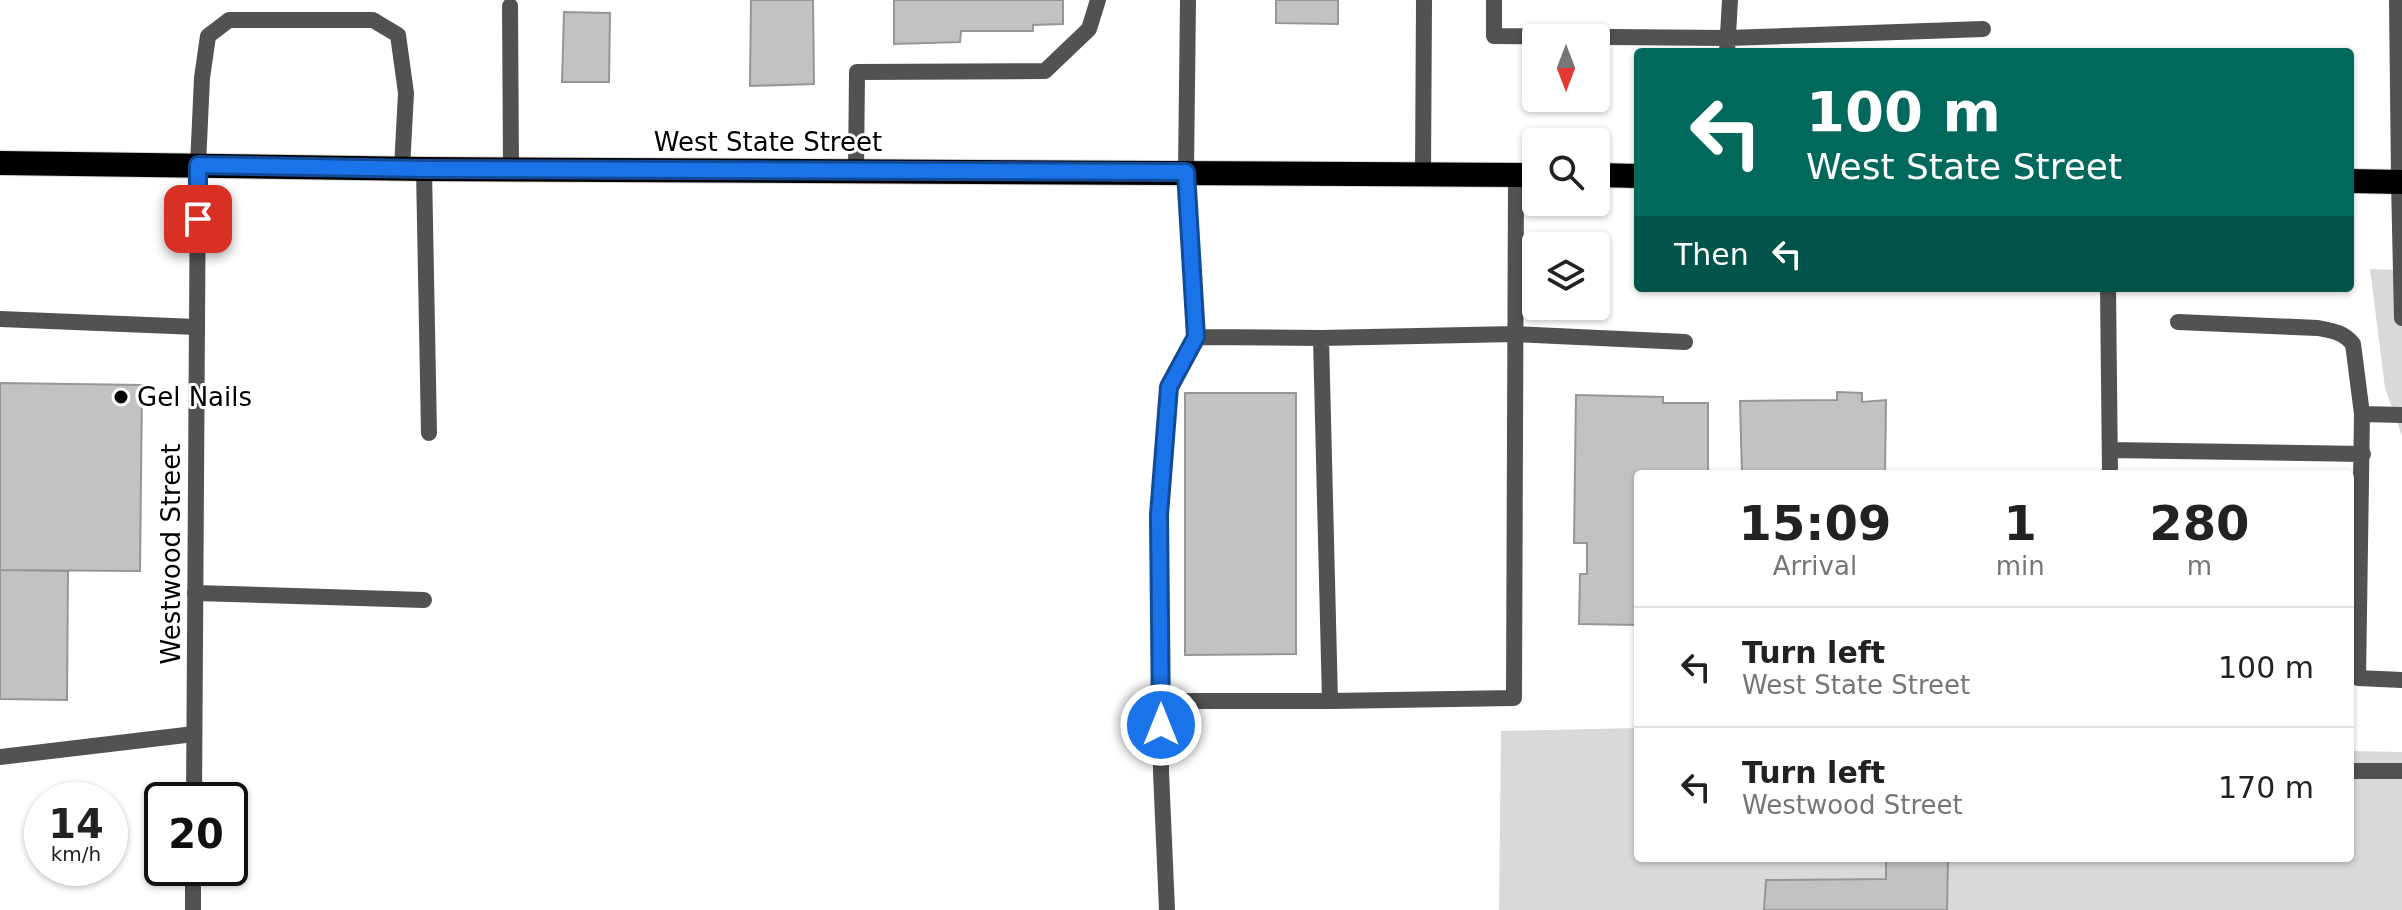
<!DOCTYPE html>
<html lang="en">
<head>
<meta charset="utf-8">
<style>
	:root { --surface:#fff; --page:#f2f2f2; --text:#222; --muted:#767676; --line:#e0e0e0 }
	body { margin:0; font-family:"DejaVu Sans",sans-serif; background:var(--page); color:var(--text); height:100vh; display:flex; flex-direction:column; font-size:30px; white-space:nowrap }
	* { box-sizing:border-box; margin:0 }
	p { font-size:26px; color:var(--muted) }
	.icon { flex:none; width:44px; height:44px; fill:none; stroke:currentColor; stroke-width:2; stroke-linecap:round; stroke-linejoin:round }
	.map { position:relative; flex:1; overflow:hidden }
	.sheet { position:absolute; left:1634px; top:470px; width:720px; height:392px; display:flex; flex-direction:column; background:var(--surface); border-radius:8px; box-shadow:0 2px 6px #0004 }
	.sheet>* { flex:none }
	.guide { position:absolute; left:1634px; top:48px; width:720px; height:244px; border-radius:8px; box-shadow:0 2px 6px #0004; background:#00695c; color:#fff; overflow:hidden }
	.needle { width:52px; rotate:180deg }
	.controls { position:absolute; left:1522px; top:24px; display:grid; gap:16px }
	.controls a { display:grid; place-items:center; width:88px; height:88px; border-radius:8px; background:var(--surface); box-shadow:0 2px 6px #0004; font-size:40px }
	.speed { position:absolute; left:24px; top:782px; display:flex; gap:16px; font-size:40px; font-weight:700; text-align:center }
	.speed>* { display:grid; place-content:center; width:104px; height:104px; border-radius:50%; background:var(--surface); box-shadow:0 2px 6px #0004; line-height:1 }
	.speed small { font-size:20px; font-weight:400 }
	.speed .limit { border:4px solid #111; border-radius:12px; background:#fff; color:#111 }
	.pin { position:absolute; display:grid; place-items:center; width:68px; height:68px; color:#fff; margin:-34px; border-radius:16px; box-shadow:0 4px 12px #0006 }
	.me { position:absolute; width:88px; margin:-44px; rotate:0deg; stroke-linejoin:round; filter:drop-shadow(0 0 6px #0008) }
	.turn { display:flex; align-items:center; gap:28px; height:168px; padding:0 40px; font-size:36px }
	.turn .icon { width:104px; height:104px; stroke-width:2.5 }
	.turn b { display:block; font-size:56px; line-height:68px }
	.then { display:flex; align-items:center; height:76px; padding:0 40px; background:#0003; gap:16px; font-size:30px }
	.eta { display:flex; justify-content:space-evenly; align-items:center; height:136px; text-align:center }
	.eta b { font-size:48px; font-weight:600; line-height:56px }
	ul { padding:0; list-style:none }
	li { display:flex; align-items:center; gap:24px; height:120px; padding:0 40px; border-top:2px solid var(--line) }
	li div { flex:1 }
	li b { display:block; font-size:30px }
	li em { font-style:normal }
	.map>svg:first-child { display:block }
</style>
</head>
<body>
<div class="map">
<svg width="2402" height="910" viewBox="0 0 2402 910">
	<rect width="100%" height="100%" fill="#fff"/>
	<path fill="#d9d9d9" d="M2370 269 2402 270V436L2385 388Z
		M1638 728V858H2350V751L2402 752V910H1499L1501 731Z"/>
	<path fill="#c2c2c2" stroke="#969696" stroke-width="2" d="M751 0H813L814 84 750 86Z
		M894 0H1063V24L1033 25V31H961L960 42 894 44Z
		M1276 0H1338V24L1276 23Z
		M564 12 610 13 609 82H562Z
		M0 383 142 385 140 571 0 570Z
		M1837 392 1862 393V402L1886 400 1885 474H1742L1740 401 1837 400Z
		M1185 393H1296V654L1185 655Z
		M1576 395 1663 397V403H1708V474H1638V625L1579 624 1580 574H1587V543H1574Z
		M0 570 68 571 67 700 0 699Z
		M1886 858H1948L1947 910H1764L1766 880 1886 879Z"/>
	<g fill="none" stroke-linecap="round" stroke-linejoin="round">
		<g stroke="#dbdbdb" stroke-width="26">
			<path id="highway" d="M0 163 424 169 1536 175
				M1596 175 1638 176
				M2350 181 2402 182"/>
		</g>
		<path stroke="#525252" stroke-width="16" d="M1494 0V36L1728 38 1983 29
			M510 6 511 169
			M1727 52 1730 0
			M198 165 202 78 208 36 229 20H373L398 35 406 93 402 168
			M424 169 429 433
			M856 171 857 72 1045 71 1089 29 1098 0
			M1186 172 1196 337 1321 338 1330 701 1514 698 1516 175
			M1423 174 1424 0
			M2399 182 2402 318
			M2108 288 2110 474
			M0 319 197 327
			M2178 322 2318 328C2333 331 2343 332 2353 344L2362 414 2402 415
			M1321 338 1515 334 1685 342
			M2362 414 2358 678 2402 680
			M2110 450 2363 454
			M195 593 424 600
			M1161 701H1330
			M0 757 194 734
			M2350 771H2402
			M1167 910 1161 772 1159 515 1169 387 1196 337"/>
		<path stroke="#525252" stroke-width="16" d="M2397 0 2399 182
			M1186 172 1188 0
			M194 800 198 165
			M193 910V868"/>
		<use href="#highway" stroke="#000" stroke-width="24"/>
	</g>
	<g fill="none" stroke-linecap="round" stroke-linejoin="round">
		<g stroke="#114b97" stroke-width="20">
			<path id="route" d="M198 219V165L424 169 1186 172 1196 337 1169 387 1159 515 1161 725"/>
		</g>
		<use href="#route" stroke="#1a73e8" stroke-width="14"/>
	</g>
	<circle fill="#000" stroke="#fff" stroke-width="3" cx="121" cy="397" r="8"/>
	<g text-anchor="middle" stroke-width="6" stroke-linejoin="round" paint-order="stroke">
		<g font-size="26" fill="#000" stroke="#fff">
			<text x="768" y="151">West State Street</text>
			<text transform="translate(171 554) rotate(-90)" y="9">Westwood Street</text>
		</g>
		<g font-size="26" fill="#000" stroke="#fff" text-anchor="start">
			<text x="137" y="406">Gel Nails</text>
		</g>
	</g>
</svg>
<div class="controls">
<a><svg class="needle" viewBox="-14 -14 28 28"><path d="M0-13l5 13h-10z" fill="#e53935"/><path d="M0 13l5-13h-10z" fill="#767676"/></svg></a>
<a><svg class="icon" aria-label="search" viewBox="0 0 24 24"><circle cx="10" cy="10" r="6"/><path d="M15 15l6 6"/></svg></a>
<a><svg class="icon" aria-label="layers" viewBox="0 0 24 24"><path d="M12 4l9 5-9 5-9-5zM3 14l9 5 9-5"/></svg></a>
</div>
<div class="speed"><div>14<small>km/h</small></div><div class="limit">20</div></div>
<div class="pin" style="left:198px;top:219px;background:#d93025"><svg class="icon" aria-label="arrive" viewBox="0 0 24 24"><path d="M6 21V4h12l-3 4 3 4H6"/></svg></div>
<svg class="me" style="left:1161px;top:725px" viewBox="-20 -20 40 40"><circle r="17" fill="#1a73e8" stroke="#fff" stroke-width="3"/><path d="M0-11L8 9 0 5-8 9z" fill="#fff"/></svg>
<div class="guide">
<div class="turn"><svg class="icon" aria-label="left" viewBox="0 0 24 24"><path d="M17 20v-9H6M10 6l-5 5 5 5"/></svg><div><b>100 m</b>West State Street</div></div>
<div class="then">Then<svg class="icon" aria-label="left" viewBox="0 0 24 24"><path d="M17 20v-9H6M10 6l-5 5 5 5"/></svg></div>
</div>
<section class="sheet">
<div class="eta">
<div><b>15:09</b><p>Arrival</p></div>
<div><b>1</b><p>min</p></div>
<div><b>280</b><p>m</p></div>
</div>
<ul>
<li><svg class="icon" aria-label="left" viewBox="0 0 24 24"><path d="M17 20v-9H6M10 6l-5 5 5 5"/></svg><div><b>Turn left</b><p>West State Street</p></div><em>100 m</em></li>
<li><svg class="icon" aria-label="left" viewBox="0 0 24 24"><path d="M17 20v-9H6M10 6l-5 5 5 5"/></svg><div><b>Turn left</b><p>Westwood Street</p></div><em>170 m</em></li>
</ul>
</section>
</div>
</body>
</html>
